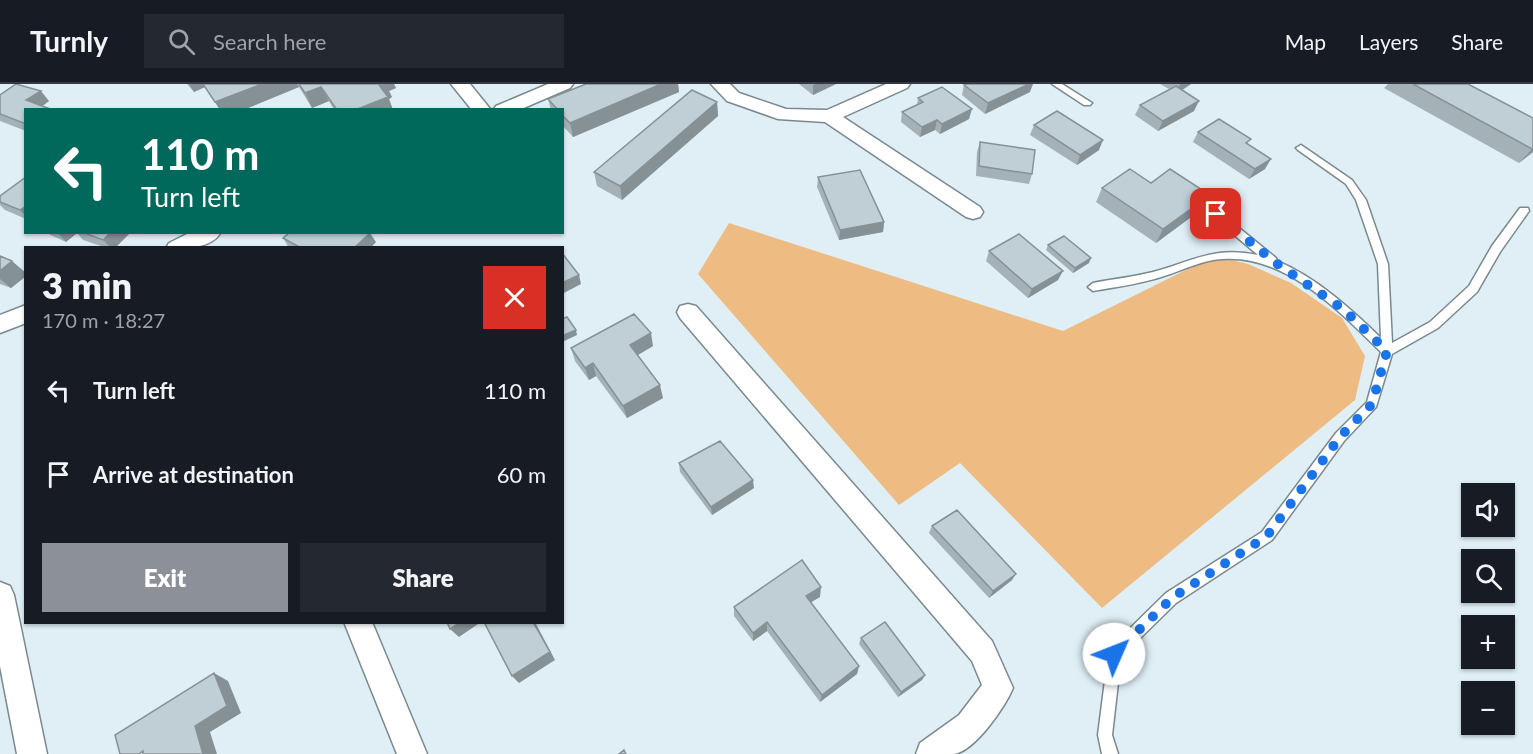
<!DOCTYPE html>
<html lang="en">
<head>
<meta charset="utf-8">
<style>
	:root { --surface:#171b24; --page:#242831; --text:#f1f3f6; --muted:#9ea1a6; --line:#363941; --accent:#8c9099 }
	body { margin:0; font-family:Lato,sans-serif; background:var(--page); color:var(--text); height:100vh; display:flex; flex-direction:column; font-size:22px; white-space:nowrap }
	* { box-sizing:border-box; margin:0 }
	p { font-size:20px; color:var(--muted) }
	.icon { flex:none; width:33px; height:33px; fill:none; stroke:currentColor; stroke-width:2; stroke-linecap:round; stroke-linejoin:round }
	.map { position:relative; flex:1; overflow:hidden }
	.panel { position:absolute; left:24px; top:162px; width:540px; height:378px; display:flex; flex-direction:column; background:var(--surface); border-radius:0px; box-shadow:0 2px 4px #0004 }
	.panel>* { flex:none }
	.banner { position:absolute; left:24px; top:24px; width:540px; height:126px; border-radius:0px; box-shadow:0 2px 4px #0004; background:#00695c; color:#fff; overflow:hidden }
	.fabs { position:absolute; left:1461px; top:399px; display:grid; gap:12px }
	.fabs a { display:grid; place-items:center; width:54px; height:54px; border-radius:0px; background:var(--surface); box-shadow:0 2px 4px #0004; font-size:30px }
	.pin { position:absolute; display:grid; place-items:center; width:51px; height:51px; color:#fff; margin:-26px; border-radius:12px; box-shadow:0 3px 9px #0006 }
	.me { position:absolute; width:66px; margin:-33px; rotate:46deg; stroke-linejoin:round; filter:drop-shadow(0 0 4px #0008) }
	.turn { display:flex; align-items:center; gap:21px; height:126px; padding:0 18px; font-size:27px }
	.turn .icon { width:78px; height:78px; stroke-width:2.5 }
	.turn b { display:block; font-size:42px; line-height:51px }
	.round { display:grid; place-items:center; flex:none; width:63px; height:63px; border-radius:0px; background:var(--page) }
	.overview { display:flex; align-items:center; justify-content:space-between; height:102px; padding:0 18px }
	h1 { font-size:36px; font-weight:800; line-height:45px }
	.action { display:flex; gap:12px; margin-top:auto; padding:12px 18px }
	.action a { flex:1; height:69px; border-radius:0px; background:var(--accent); color:#fff; font-size:24px; font-weight:800; line-height:69px; text-align:center }
	.action a+a { background:var(--page); color:var(--text) }
	ul { padding:0; list-style:none }
	li { display:flex; align-items:center; gap:18px; height:84px; padding:0 18px }
	li div { flex:1 }
	li b { display:block; font-size:22px }
	li em { font-style:normal }
	header { display:flex; align-items:center; gap:36px; box-sizing:border-box; height:84px; padding:0 30px; background:var(--surface); border-bottom:2px solid var(--line) }
	header strong { font-size:28px }
	nav { display:flex; gap:33px; margin-inline-start:auto; font-size:21px }
	.search { width:420px; height:54px; background:var(--page); display:flex; align-items:center; gap:15px; box-sizing:border-box; padding:0 21px; border-radius:0px; color:var(--muted); font-size:22px }
	.map>svg:first-child { display:block }
</style>
</head>
<body>
<header>
<strong>Turnly</strong>
<div class="search"><svg class="icon" aria-label="search" viewBox="0 0 24 24"><circle cx="10" cy="10" r="6"/><path d="M15 15l6 6"/></svg>Search here</div>
<nav><a>Map</a><a>Layers</a><a>Share</a></nav>
</header>
<div class="map">
<svg width="1533" height="670" viewBox="0 0 1533 670">
	<rect width="100%" height="100%" fill="#dfeff5"/>
	<path fill="#eebb82" d="M729 139 1063 247 1214 172 1248 180 1291 199 1342 234 1365 272 1355 316 1102 524 960 379 899 421 698 190Z"/>
	<g fill="none" stroke-linecap="round" stroke-linejoin="round">
		<g stroke="#7a898e" stroke-width="3">
			<path id="service" d="M1052 0H1062L1092 19 1090 21H1084Z
				M1301 61 1352 96 1366 116 1388 180 1392 259 1430 238 1469 202 1492 162 1520 124H1528L1529 127 1500 168 1477 208 1438 244 1392 270 1376 323 1344 357 1272 456 1176 519 1121 573 1112 651 1118 670H1102L1098 651 1109 565 1166 509 1262 448 1336 349 1367 318 1381 268C1337 225 1281 165 1213 176 1196 179 1178 188 1161 193 1139 200 1116 203 1093 207L1088 203 1093 199C1113 195 1133 193 1153 188 1194 177 1213 162 1258 171L1213 133V127L1217 126 1276 174 1277 177C1317 194 1350 224 1381 254L1378 180 1356 116 1346 100 1298 66 1296 64Z"/>
		</g>
		<g stroke="#7a898e" stroke-width="3">
			<path id="minor" d="M451 0H470L491 26H472Z
				M548 0H573L570 4 519 26H493L496 22Z
				M711 0H730L739 9 786 25 827 26 886 0H910L907 4 843 33 980 123 983 128 980 133 973 135 966 133 825 38 778 35 727 17Z
				M191 148H221C211 166 183 164 166 164L169 159Z
				M688 220 696 222 992 557 1013 604C1005 623 975 667 954 670 942 670 928 670 916 670L920 659 959 631 982 601 972 577 680 234 677 228 680 222Z
				M26 221V239L0 249V231Z
				M0 498 10 502 14 511 47 670H17L0 582Z
				M344 538H372L427 670H397Z"/>
		</g>
		<use href="#service" fill="#fff" fill-rule="evenodd"/>
		<use href="#minor" fill="#fff" fill-rule="evenodd"/>
	</g>
	<path fill="#a4b2b7" d="M187 0H394L396 4 389 7 392 13 389 15 393 26H334L329 17 312 24 299 3 243 26H220L205 3 194 8Z
		M586 0H678L679 8 573 53 562 41V26H551L548 15Z
		M799 0H836L813 11Z
		M1160 0H1191L1182 6 1194 27 1158 47 1135 31 1140 21 1169 5Z
		M1388 0H1468L1533 34V68L1519 79 1384 4Z
		M964 1 1030 8 985 30 962 11Z
		M0 11 49 17 42 22 26 26V47L0 37Z
		M918 14 969 35 940 50 935 46 920 53 901 38 902 28 917 21Z
		M717 18 718 32 622 116 597 102 594 88Z
		M1034 41 1099 66 1077 81 1030 51Z
		M1198 48 1248 60 1265 85 1249 95 1193 58Z
		M980 58 1032 90 1029 100 976 92 977 68Z
		M26 93V135L5 126 0 121V112Z
		M818 93 884 138 883 148 839 156 817 103Z
		M1151 99 1202 125 1156 159 1096 118 1102 104Z
		M44 148H131L115 164H107L83 156 77 149 66 158Z
		M283 154 376 158 370 164H289Z
		M1048 161 1089 179 1073 189 1046 166Z
		M989 167 1058 196 1028 214 986 177Z
		M0 172 26 189V192L11 204 0 200Z
		M653 262 637 271 663 314 627 334 596 292 589 296 575 277 571 264Z
		M679 379 754 404 712 431 680 388Z
		M932 442 1012 496 989 514 929 449Z
		M820 513 810 518 859 582 857 590 820 618 767 547 753 557 734 532V523Z
		M861 554 925 591 922 596 898 613 859 560Z"/>
	<path fill="#869195" d="M189 0H203L205 3 194 8Z
		M262 0H297L299 3 243 26H220L215 18Z
		M382 0H394L396 4 389 7 392 13 389 15 393 26H355L379 1Z
		M661 0H678L679 8 573 53 570 39Z
		M815 0H836L813 11V1Z
		M1029 0H1033L1030 8 985 30 988 19Z
		M1180 0H1191L1176 10Z
		M321 3 329 17 312 24 305 9Z
		M41 7 49 17 37 26 26 16Z
		M1199 17 1194 27 1158 47 1163 37Z
		M717 18 718 32 622 116 620 102Z
		M972 25 969 35 940 50 942 40Z
		M937 36 935 46 920 53 922 43Z
		M1103 56 1099 66 1077 81 1080 71Z
		M1533 64V68L1519 79Z
		M1271 75 1265 85 1249 95 1255 85Z
		M1210 111 1202 125 1156 159 1163 145Z
		M26 122V132L20 126Z
		M884 138 883 148 839 156 840 146Z
		M57 148H76L77 149 66 158Z
		M111 148H131L115 164H111L103 156Z
		M370 149 376 158 370 164H354Z
		M1091 174 1089 179 1073 189 1075 184Z
		M12 177 26 189V192L11 204 0 195V187Z
		M1063 187 1058 196 1028 214 1032 205Z
		M579 191 581 200 562 210V199Z
		M576 246 577 251 562 258V252Z
		M651 249 653 262 633 274 630 261Z
		M593 279 596 292 589 296 585 284Z
		M660 301 663 314 627 334 623 322Z
		M753 396 754 404 712 431 711 423Z
		M1016 490 1012 496 989 514 993 507Z
		M821 503 820 513 805 522 806 512Z
		M460 538H481L459 553 450 545Z
		M533 538H535L555 576 519 599 512 592Z
		M767 538V547L753 557V549Z
		M859 582 857 590 820 618 822 611Z
		M214 589 228 597 241 629 210 648 217 670H203L195 642Z
		M925 591 922 596 898 613 901 608Z"/>
	<path fill="#bfcfd5" stroke="#869195" stroke-width="1.5" d="M16 0 41 7 26 16 53 26H26V40L0 30V11Z
		M203 0H262L215 18Z
		M299 0H382L379 1 388 13 355 26H337L321 3 305 9Z
		M586 0H661L570 39 562 31V26H558L548 15Z
		M967 0H1029L988 19 964 1Z
		M1413 0H1468L1533 34V64L1532 65Z
		M1176 2 1199 17 1163 37 1140 21Z
		M942 3 972 25 942 40 937 36 922 43 902 28 923 18 918 14Z
		M692 6 717 18 620 102 594 88Z
		M1057 27 1103 56 1080 71 1034 41Z
		M1219 35 1251 55 1246 59 1271 75 1255 85 1198 48Z
		M980 58 1035 66 1032 90 979 82Z
		M1130 85 1151 99 1170 85 1210 111 1163 145 1102 104Z
		M860 86 884 138 840 146 818 93Z
		M26 93V122L20 126 0 118V112Z
		M82 148H111L103 156Z
		M290 148H370V149L354 164H301L283 154Z
		M1019 150 1063 187 1032 205 989 167Z
		M1064 152 1091 174 1075 184 1048 161Z
		M562 169 579 191 562 199Z
		M0 172 12 177 0 187Z
		M634 230 651 249 630 261 660 301 623 322 593 279 585 284 571 264Z
		M567 233 576 246 562 252V235Z
		M720 357 753 396 711 423 679 379Z
		M957 426 1016 490 993 507 932 442Z
		M802 476 821 503 806 512 859 582 822 611 767 538 753 549 734 523Z
		M447 538H460L450 545Z
		M484 538H533L550 568 512 592Z
		M885 538 925 591 901 608 861 554Z
		M214 589 227 622 195 642 203 670H143V667L139 670H120L115 651Z
		M624 666 626 670H619Z"/>
	<g fill="none" stroke-linecap="round" stroke-linejoin="round">
		<path stroke="#1a73e8" stroke-width="10" stroke-dasharray="0 18" d="M1114 570 1172 514 1267 452 1340 353 1372 320 1387 267 1343 225 1276 179 1216 130"/>
	</g>
</svg>
<div class="fabs">
<a><svg class="icon" aria-label="sound" viewBox="0 0 24 24"><path d="M4 9h4l5-4v14l-5-4H4zM17 9q2 3 0 6"/></svg></a>
<a><svg class="icon" aria-label="search" viewBox="0 0 24 24"><circle cx="10" cy="10" r="6"/><path d="M15 15l6 6"/></svg></a>
<a>+</a>
<a>−</a>
</div>
<div class="pin" style="left:1216px;top:130px;background:#d93025"><svg class="icon" aria-label="arrive" viewBox="0 0 24 24"><path d="M6 21V4h12l-3 4 3 4H6"/></svg></div>
<svg class="me" style="left:1114px;top:570px" viewBox="-20 -20 40 40"><circle r="19" fill="#fff"/><path d="M0-13L10 11 0 6-10 11z" fill="#1a73e8"/></svg>
<div class="banner">
<div class="turn"><svg class="icon" aria-label="left" viewBox="0 0 24 24"><path d="M17 20v-9H6M10 6l-5 5 5 5"/></svg><div><b>110 m</b>Turn left</div></div>
</div>
<section class="panel">
<div class="overview"><div><h1>3 min</h1><p>170 m · 18:27</p></div><a class="round" style="background:#d93025;color:#fff"><svg class="icon" aria-label="close" viewBox="0 0 24 24"><path d="M6 6l12 12M18 6L6 18"/></svg></a></div>
<ul>
<li><svg class="icon" aria-label="left" viewBox="0 0 24 24"><path d="M17 20v-9H6M10 6l-5 5 5 5"/></svg><div><b>Turn left</b></div><em>110 m</em></li>
<li><svg class="icon" aria-label="arrive" viewBox="0 0 24 24"><path d="M6 21V4h12l-3 4 3 4H6"/></svg><div><b>Arrive at destination</b></div><em>60 m</em></li>
</ul>
<div class="action"><a>Exit</a><a>Share</a></div>
</section>
</div>
</body>
</html>
